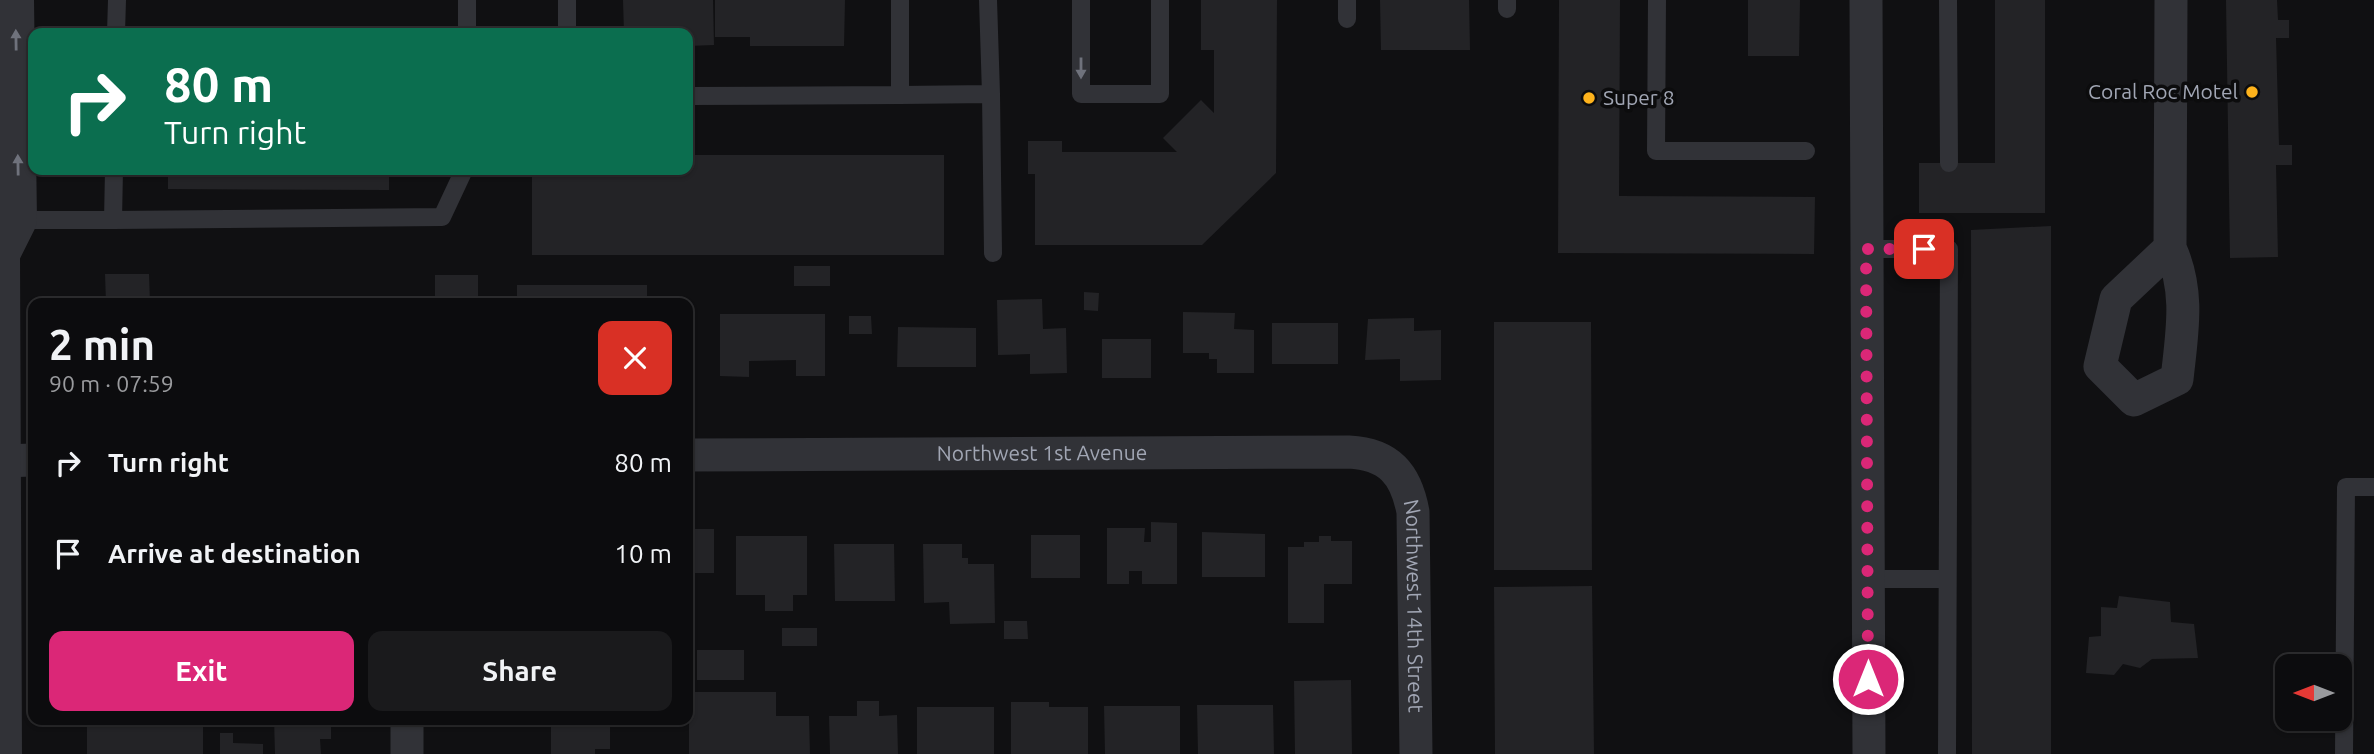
<!DOCTYPE html>
<html lang="en">
<head>
<meta charset="utf-8">
<style>
	:root { --surface:#0c0c0e; --page:#1a1a1c; --text:#f1f3f6; --muted:#9a9b9e; --line:#2c2c2e; --accent:#db2777 }
	body { margin:0; font-family:Ubuntu,sans-serif; background:var(--page); color:var(--text); height:100vh; display:flex; flex-direction:column; font-size:26px; white-space:nowrap }
	* { box-sizing:border-box; margin:0 }
	p { font-size:23px; color:var(--muted) }
	.icon { flex:none; width:38px; height:38px; fill:none; stroke:currentColor; stroke-width:2; stroke-linecap:round; stroke-linejoin:round }
	.map { position:relative; flex:1; overflow:hidden }
	.sheet { position:absolute; left:28px; top:298px; width:665px; height:427px; display:flex; flex-direction:column; background:var(--surface); border-radius:14px; box-shadow:0 2px 5px #0004,0 0 0 2px var(--line) }
	.sheet>* { flex:none }
	.banner { position:absolute; left:28px; top:28px; width:665px; height:147px; border-radius:14px; box-shadow:0 2px 5px #0004,0 0 0 2px var(--line); background:#0b6e4f; color:#fff; overflow:hidden }
	.needle { width:46px; rotate:270deg }
	.tools { position:absolute; left:2275px; top:654px; display:grid; gap:14px }
	.tools a { display:grid; place-items:center; width:77px; height:77px; border-radius:14px; background:var(--surface); box-shadow:0 2px 5px #0004,0 0 0 2px var(--line); font-size:35px }
	.pin { position:absolute; display:grid; place-items:center; width:60px; height:60px; color:#fff; margin:-30px; border-radius:14px; box-shadow:0 4px 10px #0006 }
	.me { position:absolute; width:77px; margin:-38px; rotate:0deg; stroke-linejoin:round; filter:drop-shadow(0 0 5px #0008) }
	.turn { display:flex; align-items:center; gap:24px; height:147px; padding:0 21px; font-size:32px }
	.turn .icon { width:91px; height:91px; stroke-width:2.5 }
	.turn b { display:block; font-size:49px; line-height:60px }
	.round { display:grid; place-items:center; flex:none; width:74px; height:74px; border-radius:14px; background:var(--page) }
	.overview { display:flex; align-items:center; justify-content:space-between; height:119px; padding:0 21px }
	h1 { font-size:42px; font-weight:700; line-height:52px }
	.primary-button { display:flex; gap:14px; margin-top:auto; padding:14px 21px }
	.primary-button a { flex:1; height:80px; border-radius:14px; background:var(--accent); color:#fff; font-size:28px; font-weight:700; line-height:80px; text-align:center }
	.primary-button a+a { background:var(--page); color:var(--text) }
	ul { padding:0; list-style:none }
	li { display:flex; align-items:center; gap:21px; height:91px; padding:0 21px }
	li div { flex:1 }
	li b { display:block; font-size:26px }
	li em { font-style:normal }
	.map>svg:first-child { display:block }
</style>
</head>
<body>
<div class="map">
<svg width="2374" height="754" viewBox="0 0 2374 754">
	<rect width="100%" height="100%" fill="#101012"/>
	<path fill="#232326" d="M623 0H713L714 45 688 46V33H624Z
		M715 0H845L844 46H750V37H715Z
		M1201 0H1277L1276 173 1202 245H1035V174H1028V141H1062V152H1177L1163 138 1201 100 1214 113V50H1201Z
		M1380 0H1469L1470 50H1381Z
		M1559 0H1620L1619 196 1815 197 1814 254 1558 253Z
		M1748 0H1800L1799 56H1748Z
		M1995 0H2045V213H1919V163H1995Z
		M2226 0H2277L2278 20H2289V38H2276L2279 145H2292V165H2276L2278 257 2230 258Z
		M688 155H944V255H532V170H688Z
		M168 170H389V190L168 189Z
		M2051 226V754H1972L1971 230Z
		M794 266H830V286H794Z
		M105 274H149L150 303H106Z
		M435 275H478V298H517V285H647V303H435Z
		M1084 292 1099 293 1098 311 1084 310Z
		M1042 299 1043 329 1066 328 1067 373 1030 374V354L998 355 997 300Z
		M1183 312 1235 313 1234 329 1254 330V373H1217V359H1209V353H1183Z
		M720 314H825V376H796V360L749 361V377L720 376Z
		M849 316H871L872 334H849Z
		M1414 318V331L1441 330V380L1400 381V359L1365 360 1368 319Z
		M1494 322H1591L1592 570H1494Z
		M1272 323H1338V364H1272Z
		M898 327 976 328V367H897Z
		M1102 339H1151V378H1102Z
		M1151 522 1177 523V584H1142V571H1129V584H1107V528H1145L1144 542H1151Z
		M688 529H714V573H688Z
		M1202 532 1265 534V577H1202Z
		M1031 535H1080V578H1031Z
		M736 536H807V595H793V611H765V595H736Z
		M1319 536H1331V541H1352V584H1324V623H1288V547H1304V542H1319Z
		M834 544H894L895 601H835Z
		M923 544H962V558H968V564H994L995 623 950 624 949 602 924 603Z
		M1592 586 1594 754H1495L1494 587Z
		M2119 596 2170 602 2171 622 2194 624 2198 658 2152 659 2140 668 2123 664 2114 675 2086 673 2089 637 2101 636V607L2117 608Z
		M1004 621H1027L1028 639H1004Z
		M782 628H817V646H782Z
		M697 650H744V680H697Z
		M1351 680 1352 754H1295L1294 681Z
		M689 692H776V716H809L810 754H689Z
		M857 701H879V716L897 715 898 754H830L829 716H857Z
		M1011 702H1049V707H1088V754H1011Z
		M1197 705H1273L1274 754H1198Z
		M1104 706H1180V754H1105Z
		M917 707H994V754H917Z
		M87 719H203V754H87Z
		M274 719H331V739H320L321 754H275Z
		M551 719H610V749H595V754H551Z
		M220 733H233V743L263 744V754H220Z"/>
	<g fill="none" stroke-linecap="round" stroke-linejoin="round">
		<path stroke="#313237" stroke-width="18" d="M467 0V33
			M1081 0V94H1160V0
			M1347 0V19
			M1507 0V9
			M1657 0 1656 151H1806
			M1948 0 1949 163
			M116 33 117 0
			M567 33V0
			M991 94 993 253
			M900 95 991 94 988 0
			M688 96 900 95V0
			M114 170 113 220 442 217 464 170
			M18 220H113
			M1866 249H1949L1947 754
			M1868 579H1947
			M2344 754 2346 487H2374"/>
		<g stroke="#313237" stroke-width="33">
			<path d="M1866 0 1869 754"/>
			<path d="M2170 248 2116 299 2100 366 2134 400 2177 379C2182 332 2190 292 2170 248L2171 0"/>
			<path id="s1" d="M688 455 1349 452C1389 454 1406 474 1413 512L1416 754"/>
			<path d="M1 461 33 460"/>
			<path d="M407 719V754"/>
		</g>
		<path stroke="#313237" stroke-width="38" d="M3 754 1 254 18 220 15 0"/>
	</g>
	<defs><path id="oneway-solid" d="M-6-.8H1V-3.2L6.5 0L1 3.2V.8H-6Z" transform="scale(1.75)"/></defs>
	<g fill="#6f727c">
		<use href="#oneway-solid" transform="translate(16 40) rotate(-91)"/>
		<use href="#oneway-solid" transform="translate(1081 68) rotate(90)"/>
		<use href="#oneway-solid" transform="translate(18 165) rotate(-91)"/>
	</g>
	<g fill="none" stroke-linecap="round" stroke-linejoin="round">
		<path stroke="#db2777" stroke-width="12" stroke-dasharray="0 21.6" d="M1868 679 1866 249H1924"/>
	</g>
	<g fill="#feb31c" stroke="#0c0c0d" stroke-width="2.5">
		<circle cx="2252" cy="92" r="7"/>
		<circle cx="1589" cy="98" r="7"/>
	</g>
	<g text-anchor="middle" stroke-width="7" stroke-linejoin="round" paint-order="stroke">
		<g font-size="21" fill="#a1a6b4" stroke="#0c0c0d" text-anchor="end">
			<text x="2238" y="99">Coral Roc Motel</text>
			<text x="1603" y="105" text-anchor="start">Super 8</text>
		</g>
		<g font-size="21" fill="#a1a6b4" stroke="#0c0c0d">
			<text dy="7" stroke="none"><textPath href="#s1" startOffset="354">Northwest 1st Avenue</textPath></text>
			<text dy="7" stroke="none"><textPath href="#s1" startOffset="852">Northwest 14th Street</textPath></text>
		</g>
	</g>
</svg>
<div class="tools">
<a><svg class="needle" viewBox="-14 -14 28 28"><path d="M0-13l5 13h-10z" fill="#e53935"/><path d="M0 13l5-13h-10z" fill="#9a9b9e"/></svg></a>
</div>
<div class="pin" style="left:1924px;top:249px;background:#d93025"><svg class="icon" aria-label="arrive" viewBox="0 0 24 24"><path d="M6 21V4h12l-3 4 3 4H6"/></svg></div>
<svg class="me" style="left:1868px;top:679px" viewBox="-20 -20 40 40"><circle r="17" fill="#db2777" stroke="#fff" stroke-width="3"/><path d="M0-11L8 9 0 5-8 9z" fill="#fff"/></svg>
<div class="banner">
<div class="turn"><svg class="icon" aria-label="right" viewBox="0 0 24 24"><path d="M7 20v-9h11M14 6l5 5-5 5"/></svg><div><b>80 m</b>Turn right</div></div>
</div>
<section class="sheet">
<div class="overview"><div><h1>2 min</h1><p>90 m · 07:59</p></div><a class="round" style="background:#d93025;color:#fff"><svg class="icon" aria-label="close" viewBox="0 0 24 24"><path d="M6 6l12 12M18 6L6 18"/></svg></a></div>
<ul>
<li><svg class="icon" aria-label="right" viewBox="0 0 24 24"><path d="M7 20v-9h11M14 6l5 5-5 5"/></svg><div><b>Turn right</b></div><em>80 m</em></li>
<li><svg class="icon" aria-label="arrive" viewBox="0 0 24 24"><path d="M6 21V4h12l-3 4 3 4H6"/></svg><div><b>Arrive at destination</b></div><em>10 m</em></li>
</ul>
<div class="primary-button"><a>Exit</a><a>Share</a></div>
</section>
</div>
</body>
</html>
